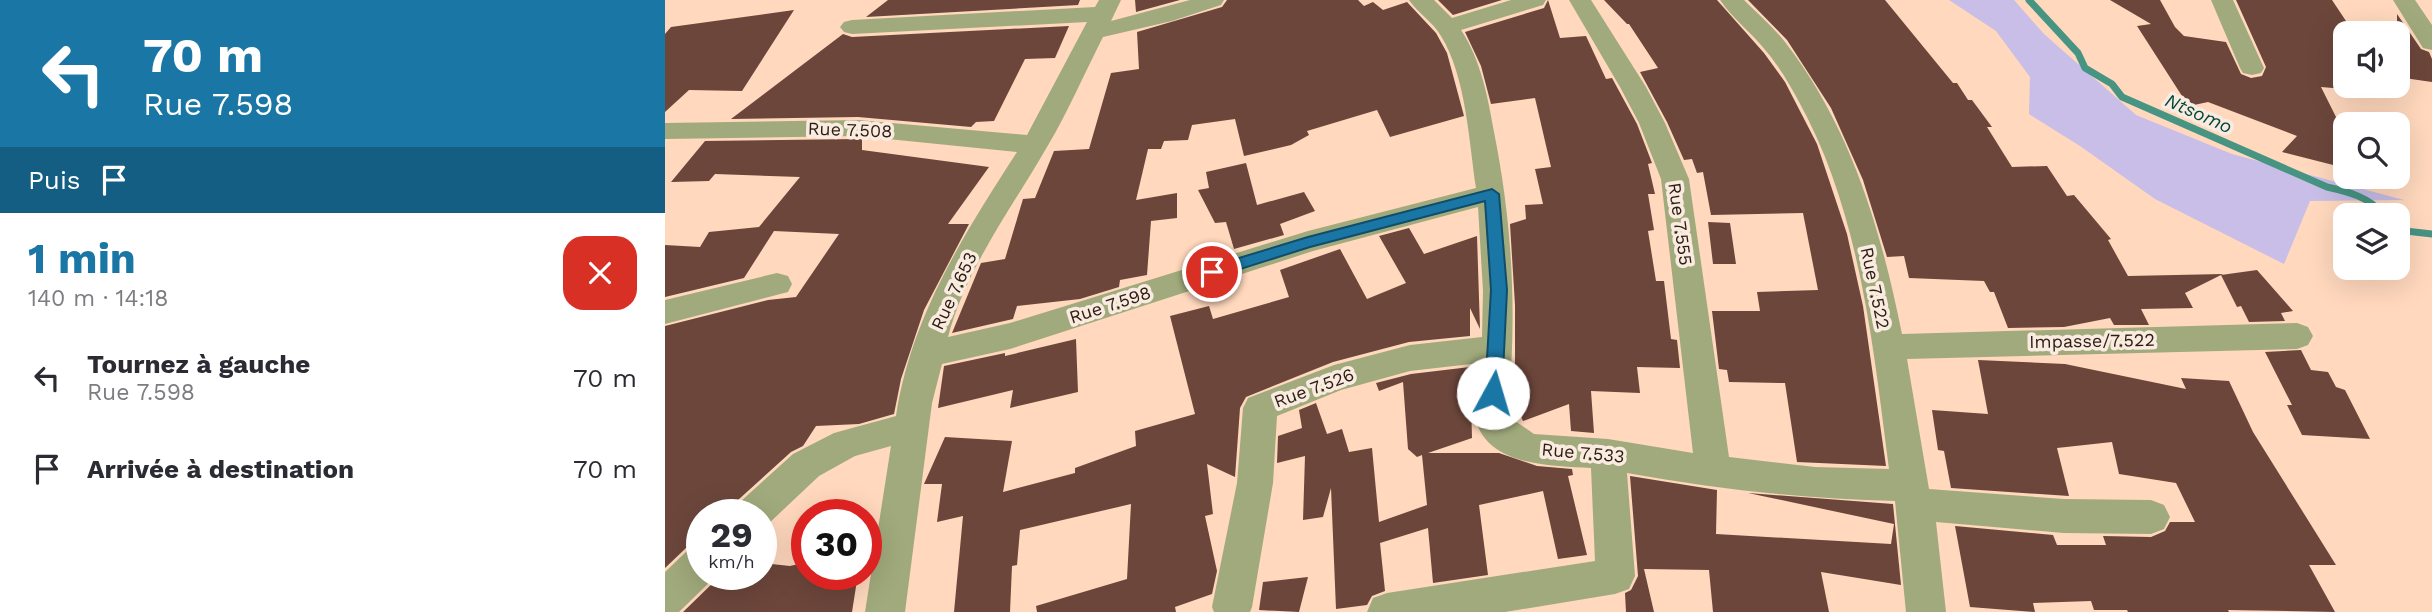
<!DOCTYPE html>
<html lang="fr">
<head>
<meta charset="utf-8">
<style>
	:root { --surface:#fff; --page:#f2f2f3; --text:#2b2b33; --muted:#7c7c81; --accent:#1a76a4 }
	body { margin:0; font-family:"Work Sans",sans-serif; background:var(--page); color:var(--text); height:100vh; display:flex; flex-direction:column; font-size:26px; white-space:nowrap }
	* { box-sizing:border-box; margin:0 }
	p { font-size:23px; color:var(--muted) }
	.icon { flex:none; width:38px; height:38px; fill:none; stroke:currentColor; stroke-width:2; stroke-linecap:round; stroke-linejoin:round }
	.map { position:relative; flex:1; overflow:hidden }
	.sheet { display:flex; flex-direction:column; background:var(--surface); width:665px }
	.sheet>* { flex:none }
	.hud { background:#1a76a4; color:#fff; overflow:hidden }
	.buttons { position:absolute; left:1668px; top:21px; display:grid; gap:14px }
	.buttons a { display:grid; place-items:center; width:77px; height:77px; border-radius:14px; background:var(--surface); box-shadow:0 7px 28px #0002; font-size:35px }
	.speed { position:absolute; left:21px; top:499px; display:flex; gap:14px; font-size:35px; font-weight:700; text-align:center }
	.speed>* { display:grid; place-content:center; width:91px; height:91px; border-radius:50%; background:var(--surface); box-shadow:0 7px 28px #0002; line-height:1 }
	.speed small { font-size:18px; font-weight:400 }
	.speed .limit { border:10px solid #d22; background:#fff; color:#111 }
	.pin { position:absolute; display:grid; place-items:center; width:60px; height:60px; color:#fff; margin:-30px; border:4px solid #fff; border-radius:50%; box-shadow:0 2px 7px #0007 }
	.me { position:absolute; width:77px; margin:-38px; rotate:6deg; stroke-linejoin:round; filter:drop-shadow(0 0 5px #0008) }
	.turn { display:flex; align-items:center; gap:24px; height:147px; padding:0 28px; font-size:32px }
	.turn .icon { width:91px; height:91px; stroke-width:2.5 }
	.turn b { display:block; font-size:49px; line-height:60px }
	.then { display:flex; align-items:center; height:66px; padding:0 28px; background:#0003; gap:14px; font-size:26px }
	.round { display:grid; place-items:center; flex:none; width:74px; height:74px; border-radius:21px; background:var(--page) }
	.headline { display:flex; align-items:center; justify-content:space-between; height:119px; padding:0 28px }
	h1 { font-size:42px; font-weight:700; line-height:52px; color:var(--accent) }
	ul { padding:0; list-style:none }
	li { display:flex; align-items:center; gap:21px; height:91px; padding:0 28px }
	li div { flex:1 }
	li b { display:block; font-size:26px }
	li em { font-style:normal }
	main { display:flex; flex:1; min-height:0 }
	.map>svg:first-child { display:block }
</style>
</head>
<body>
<main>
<section class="sheet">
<div class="hud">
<div class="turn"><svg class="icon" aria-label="left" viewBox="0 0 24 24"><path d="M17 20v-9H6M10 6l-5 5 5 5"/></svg><div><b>70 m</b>Rue 7.598</div></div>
<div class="then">Puis<svg class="icon" aria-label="arrive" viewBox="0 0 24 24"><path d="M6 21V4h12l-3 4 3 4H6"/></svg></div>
</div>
<div class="headline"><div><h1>1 min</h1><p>140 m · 14:18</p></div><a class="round" style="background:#d93025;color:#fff"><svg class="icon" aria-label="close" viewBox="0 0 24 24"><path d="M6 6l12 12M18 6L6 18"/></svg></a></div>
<ul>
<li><svg class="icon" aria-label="left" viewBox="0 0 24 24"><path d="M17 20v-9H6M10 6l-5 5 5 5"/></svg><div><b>Tournez à gauche</b><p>Rue 7.598</p></div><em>70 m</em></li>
<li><svg class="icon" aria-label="arrive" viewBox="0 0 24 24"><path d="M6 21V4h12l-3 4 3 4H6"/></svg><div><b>Arrivée à destination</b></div><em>70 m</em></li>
</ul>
</section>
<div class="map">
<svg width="1767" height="612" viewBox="0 0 1767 612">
	<rect width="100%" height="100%" fill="#ffd8bd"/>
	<path fill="#c8bee7" d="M1284 0H1349L1379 34 1471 115 1567 154 1739 200 1645 201 1619 264 1490 199 1415 146 1364 114 1365 77 1331 31Z"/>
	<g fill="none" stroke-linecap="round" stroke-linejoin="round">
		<path stroke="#479483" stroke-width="7" d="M1364 0 1413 53 1420 68 1447 84 1457 97 1662 187C1685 192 1703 197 1720 215
			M1732 230 1767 234"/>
	</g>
	<path fill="#6c463b" d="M223 0H415L413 5 201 17Z
		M470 0H515L471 12Z
		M562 0H693L699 6 708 2 718 10 742 2 771 33 782 53 799 116 725 137 712 110 642 131 644 135 626 145 579 156 570 119 527 125 523 140 499 141 496 149H483L471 200 512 193V218L486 221 482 275 455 280 454 287 415 299 352 306 348 319 287 333 316 263 340 259 358 199 370 198 389 151 424 149 446 73 474 69 472 32 557 7Z
		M773 0H837L788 15Z
		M883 0 895 38 921 36 941 79 947 78 972 124 987 163 983 164 990 194H983L989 230 983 231 991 281H999L1006 339 1012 340 1015 368 972 367 975 393 926 391 929 433 906 431 904 404 858 421 850 404V305L845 224 861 219 860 205 878 204 870 169 886 167 870 98 826 104 816 66 800 32 879 8Z
		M939 0H1052L1099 53 1120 82 1152 144 1182 234 1198 306 1221 466 1132 462 1120 383 1064 382 1062 370 1054 369 1047 311H1095L1092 292 1153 290 1138 213 1046 215 1038 172 1032 173 1027 159 1019 160 1002 122 975 72 993 68 964 24H962Z
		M1083 0H1220L1288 83H1292L1303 100H1307L1327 127H1322L1347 167 1382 166 1402 196 1409 195 1446 239 1443 240 1463 276 1558 274 1520 293 1528 308 1476 309 1484 325H1449L1445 318 1399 327 1343 328 1329 292H1325L1319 281 1244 278 1239 256 1222 257 1198 180 1166 108 1122 40Z
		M1445 0H1495L1510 27 1519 36 1561 42 1576 74 1586 78 1597 76 1601 67 1571 0H1667L1689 33H1680V89L1656 87 1680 135V168L1617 152 1632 136 1543 102 1529 105 1517 96 1472 26 1486 24Z
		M129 10 77 91 24 90 0 112V34L6 27Z
		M1732 14 1756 49 1764 52 1767 59V82L1732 77Z
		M404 26 390 58 360 59 329 121 311 122 306 127 193 117 66 119 178 34 187 37Z
		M193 139H197V150L324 167 283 224H304L259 310 236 379 229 414 194 424 151 426 138 446 126 452 73 500 66 514H37V543L21 548 0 568V326L103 300 131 297 174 234 109 231 79 278 0 297V245L35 247 44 232 94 227 135 177 50 174 44 181 6 182 40 141Z
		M581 163 592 205 639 192 650 211 615 224 619 235 569 249 561 222 550 223 533 190 544 188 541 172Z
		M1043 222 1065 223 1071 264H1048Z
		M744 228 759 254 812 236 815 329 805 308V336L744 342 668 362 581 397 575 408 570 477 542 464 548 514 540 516 552 571 547 594 510 607 511 612H372L371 606 462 579 466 504 355 530 352 565 347 566 345 612H289L298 516 272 522 277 484H259L280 437 347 441 338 492 410 473V468L471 446 470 431 530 414 505 316 544 306 548 319 624 297 615 270 675 249 702 299 741 283 714 236Z
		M1592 270 1628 311 1616 313 1620 321 1584 322 1576 306 1572 307 1556 275Z
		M411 339 413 392 345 408 348 390 273 408 279 366 340 353V356Z
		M1636 350 1646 370 1663 372 1671 387 1680 390 1705 439 1637 435 1622 405H1627L1600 352Z
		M1313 360 1400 364 1521 389 1516 378 1564 381 1588 432 1671 565H1644L1670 612 1563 610 1564 612H1463L1462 610H1429L1426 601 1368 603 1370 612 1305 607 1290 526 1388 535 1392 545H1441L1438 536 1486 537 1500 531 1505 522H1530L1511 483 1454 474 1447 442 1392 448 1404 496 1286 488 1279 451 1273 450 1267 410 1323 414Z
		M805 367 807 438 763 453H834L872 466 907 469 908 475 903 476 922 555 893 559 878 491 814 505 823 575 768 583 763 528 715 543 720 591 707 596 702 605 671 609 666 488 658 517 638 520 640 456 612 463 613 436 637 428 634 410 651 403 662 434 677 429 684 452 707 448 714 522 762 505 757 455 752 457 743 449 738 382 714 391 711 383 746 374Z
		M965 476 1052 490 1051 534 1226 544 1229 524 1083 493 1228 504 1236 585 1156 572 1164 612H1048L1044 570 979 569 989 612H961L960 593 966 590 973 576Z
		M142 562V574H193L187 612H18L53 578 52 574H96V563L125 566Z
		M643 577 634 612 594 610 598 582Z"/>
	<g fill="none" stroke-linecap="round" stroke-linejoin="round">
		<path fill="#a1aa7c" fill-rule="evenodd" d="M434 0H456L446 21 525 0H559L556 5 507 21 438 37C419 74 403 112 382 147 347 208 301 268 283 337L345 323 643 231 811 188C804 142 801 76 776 36 768 22 753 13 744 0H769L787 18 846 0H881L878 5 796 30C816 60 823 98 829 132 848 227 852 315 843 411L846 418 869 434 943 439 1028 453 996 179 974 123 955 87 904 0H926L981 87 1000 123 1024 179 1064 457 1150 467 1224 469C1208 345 1195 211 1133 100 1124 83 1113 65 1101 51 1087 33 1068 19 1055 0H1079C1093 14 1108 27 1120 42 1186 127 1216 230 1237 334L1632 323 1643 327 1648 336 1643 345 1632 349 1242 359 1264 489 1399 499 1486 500 1499 505 1505 517 1499 529 1486 534 1399 533 1271 522 1281 612H1241L1230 501C1140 499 1051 489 962 473L970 576 964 589 950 594 840 612H702L708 598 722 593 930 561 926 468C884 465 817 467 809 412 807 397 813 378 815 363L745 371 676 390 612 416 608 483 587 607 585 612H549L547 607 572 483 578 408 583 398 669 365 745 345 817 337 818 291 813 207 648 251 345 349 277 364 267 403 240 612H200L226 446 190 456 154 476 101 526 96 528V514H69L75 502 128 454 169 433 231 416C246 317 299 234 352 152L193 136 0 139V123L193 120 362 135 422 22 187 34 179 32 175 27 179 22 187 20 430 7Z
			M1546 0H1568L1599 68 1596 73 1587 75 1578 73 1575 68Z
			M1728 0H1750L1767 25V50L1758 48Z
			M112 273 123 276 127 284 123 292 0 324V300Z
			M37 545V574L51 576 14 612H0V572L23 550Z"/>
	</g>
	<path fill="#1a76a4" stroke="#114d6b" stroke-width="2" d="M827 189 834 194 842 290 837 393 834 397H822L820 393 826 290 820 201 645 247 547 278 539 272 541 268 643 237Z"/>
	<g text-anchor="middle" stroke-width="7" stroke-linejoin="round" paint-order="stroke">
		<g font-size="18" fill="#2b1d13" stroke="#faebe0">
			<text transform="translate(185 130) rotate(2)" y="6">Rue 7.508</text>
			<text transform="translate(1015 224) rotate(82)" y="6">Rue 7.555</text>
			<text transform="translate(1210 288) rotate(78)" y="6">Rue 7.522</text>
			<text transform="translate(289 291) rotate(-65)" y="6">Rue 7.653</text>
			<text transform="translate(445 305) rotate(-18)" y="6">Rue 7.598</text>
			<text transform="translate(1427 341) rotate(-1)" y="6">Impasse/7.522</text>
			<text transform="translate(649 388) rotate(-20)" y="6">Rue 7.526</text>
			<text transform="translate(918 453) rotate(5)" y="6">Rue 7.533</text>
		</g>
		<g font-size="19" font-style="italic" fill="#00473b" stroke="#faebe0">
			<text transform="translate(1534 113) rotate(24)" y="7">Ntsomo</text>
		</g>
	</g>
</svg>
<div class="buttons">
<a><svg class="icon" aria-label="sound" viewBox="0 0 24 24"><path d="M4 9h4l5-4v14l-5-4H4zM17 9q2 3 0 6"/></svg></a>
<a><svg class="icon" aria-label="search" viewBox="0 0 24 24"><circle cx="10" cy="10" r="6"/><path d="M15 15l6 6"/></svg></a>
<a><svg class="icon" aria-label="layers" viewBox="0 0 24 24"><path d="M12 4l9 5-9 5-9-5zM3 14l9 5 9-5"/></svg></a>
</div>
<div class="speed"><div>29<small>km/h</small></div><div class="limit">30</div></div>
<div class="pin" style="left:547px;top:272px;background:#d93025"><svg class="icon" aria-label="arrive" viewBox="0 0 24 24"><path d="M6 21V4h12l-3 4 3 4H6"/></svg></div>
<svg class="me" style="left:828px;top:393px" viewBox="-20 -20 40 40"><circle r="19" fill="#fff"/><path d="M0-13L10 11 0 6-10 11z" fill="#1a76a4"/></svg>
</div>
</main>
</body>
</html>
